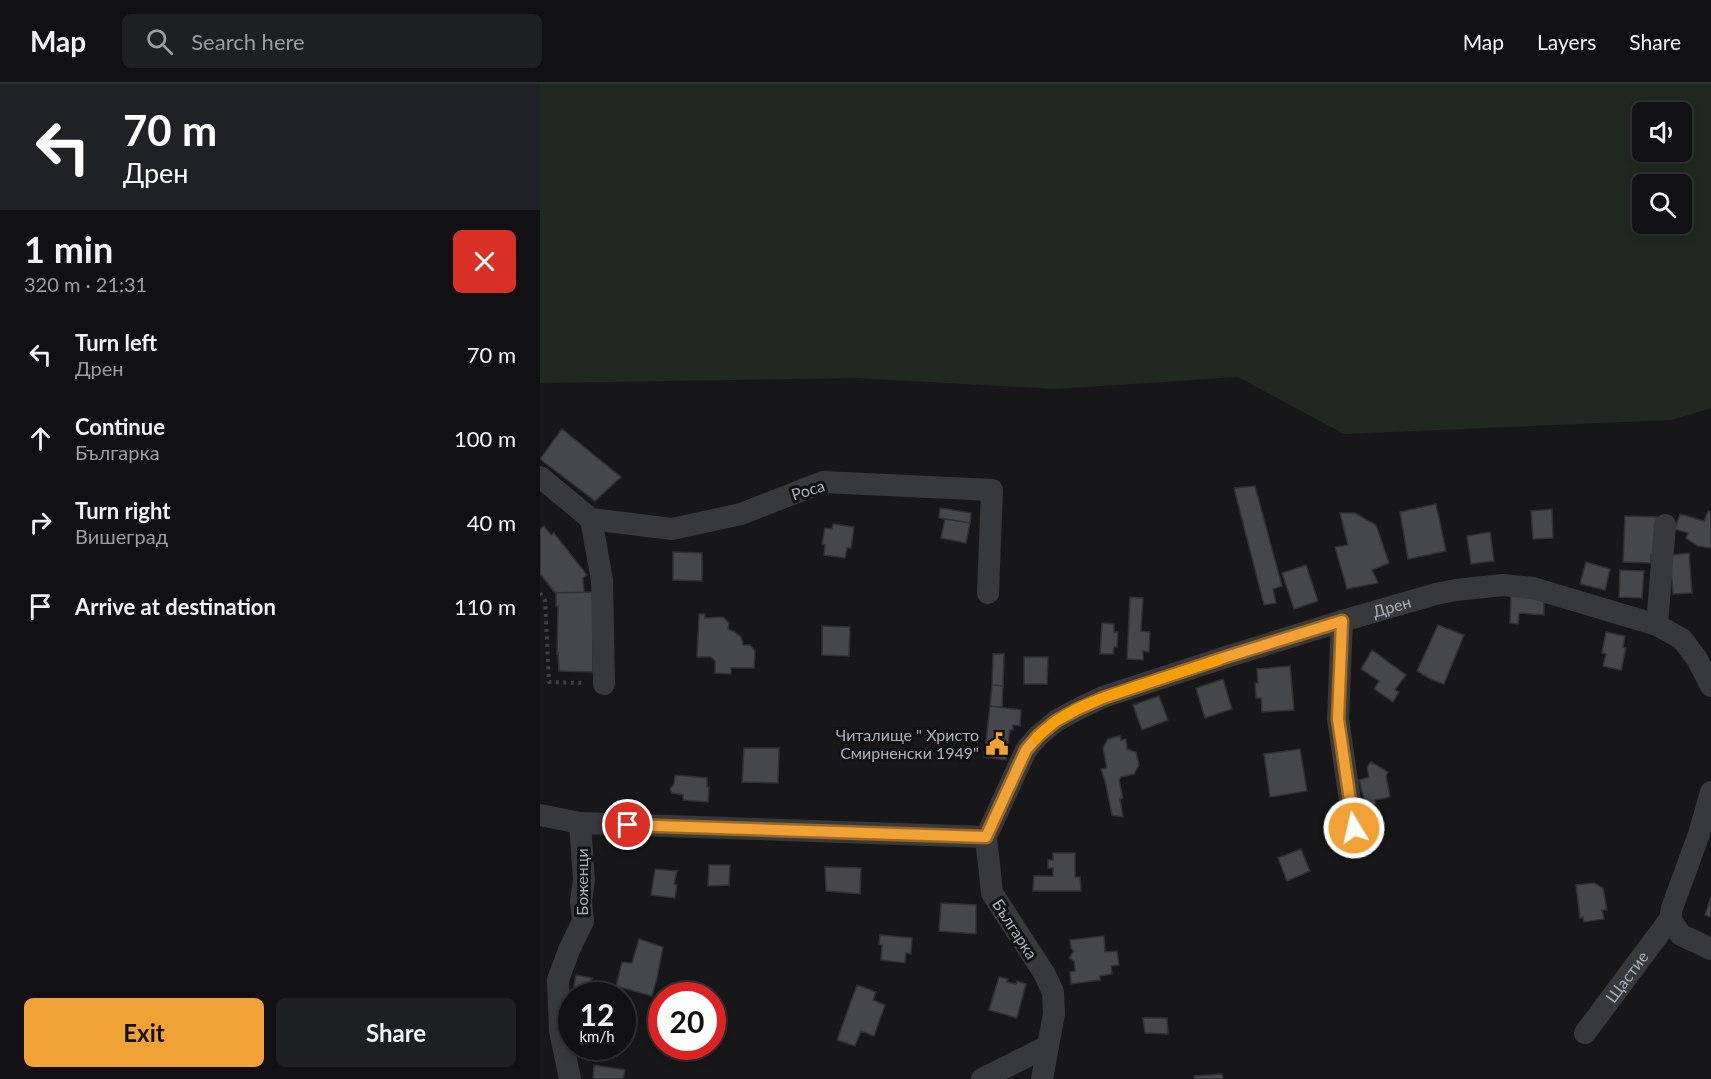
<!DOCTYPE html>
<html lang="en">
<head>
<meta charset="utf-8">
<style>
	:root { --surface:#111113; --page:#1e1f21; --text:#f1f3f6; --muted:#9c9da0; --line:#303133; --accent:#f0a237 }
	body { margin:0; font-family:Lato,sans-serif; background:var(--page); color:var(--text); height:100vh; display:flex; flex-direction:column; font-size:22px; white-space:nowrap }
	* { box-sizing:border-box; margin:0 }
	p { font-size:20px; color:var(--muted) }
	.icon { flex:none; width:33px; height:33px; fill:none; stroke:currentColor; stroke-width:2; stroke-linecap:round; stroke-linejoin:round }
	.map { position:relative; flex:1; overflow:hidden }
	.details { display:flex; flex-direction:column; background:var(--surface); width:540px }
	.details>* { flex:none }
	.guide { background:#202124; color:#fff; overflow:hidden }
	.tools { position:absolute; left:1092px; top:18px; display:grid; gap:12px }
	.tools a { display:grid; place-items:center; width:60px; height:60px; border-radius:9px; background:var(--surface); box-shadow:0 3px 9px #0003,0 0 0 2px var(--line); font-size:30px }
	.speed { position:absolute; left:18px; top:898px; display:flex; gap:12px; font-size:30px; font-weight:700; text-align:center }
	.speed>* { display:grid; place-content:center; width:78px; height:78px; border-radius:50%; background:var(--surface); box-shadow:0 3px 9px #0003,0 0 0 2px var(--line); line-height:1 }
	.speed small { font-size:15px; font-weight:400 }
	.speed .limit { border:9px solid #d22; background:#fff; color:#111 }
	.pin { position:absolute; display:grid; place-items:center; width:51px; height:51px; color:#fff; margin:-26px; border:3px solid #fff; border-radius:50%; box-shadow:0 2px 6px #0007 }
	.me { position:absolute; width:66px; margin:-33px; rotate:351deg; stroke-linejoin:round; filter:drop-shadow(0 0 4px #0008) }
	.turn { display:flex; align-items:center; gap:21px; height:126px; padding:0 24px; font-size:27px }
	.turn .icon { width:78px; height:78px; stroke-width:2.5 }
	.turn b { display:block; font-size:42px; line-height:51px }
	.round { display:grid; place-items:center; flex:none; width:63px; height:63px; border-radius:9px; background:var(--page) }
	.summary { display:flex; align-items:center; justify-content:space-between; height:102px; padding:0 24px }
	h1 { font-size:36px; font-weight:700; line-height:45px }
	.primary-button { display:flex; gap:12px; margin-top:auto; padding:12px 24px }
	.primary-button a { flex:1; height:69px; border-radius:9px; background:var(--accent); color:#111; font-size:24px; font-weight:700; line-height:69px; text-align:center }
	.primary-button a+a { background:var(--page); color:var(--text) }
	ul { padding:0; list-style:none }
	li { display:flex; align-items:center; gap:18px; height:84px; padding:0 24px }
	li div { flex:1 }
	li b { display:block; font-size:22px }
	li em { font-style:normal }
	header { display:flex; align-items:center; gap:36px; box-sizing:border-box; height:84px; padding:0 30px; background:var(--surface); border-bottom:2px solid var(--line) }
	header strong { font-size:28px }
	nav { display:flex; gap:33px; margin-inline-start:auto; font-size:21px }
	.search { width:420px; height:54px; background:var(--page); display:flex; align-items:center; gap:15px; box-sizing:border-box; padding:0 21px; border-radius:9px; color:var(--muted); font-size:22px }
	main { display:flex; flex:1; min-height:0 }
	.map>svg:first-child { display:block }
</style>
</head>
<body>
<header>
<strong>Map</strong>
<div class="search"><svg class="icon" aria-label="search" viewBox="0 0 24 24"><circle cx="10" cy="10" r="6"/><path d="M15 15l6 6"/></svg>Search here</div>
<nav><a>Map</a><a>Layers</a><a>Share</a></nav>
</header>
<main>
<section class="details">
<div class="guide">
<div class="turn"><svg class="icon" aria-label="left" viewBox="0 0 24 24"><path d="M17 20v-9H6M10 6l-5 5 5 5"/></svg><div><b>70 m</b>Дрен</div></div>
</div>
<div class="summary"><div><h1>1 min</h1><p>320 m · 21:31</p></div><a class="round" style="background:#d93025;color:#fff"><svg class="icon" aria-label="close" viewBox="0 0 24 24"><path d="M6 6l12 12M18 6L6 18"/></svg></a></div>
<ul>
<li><svg class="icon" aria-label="left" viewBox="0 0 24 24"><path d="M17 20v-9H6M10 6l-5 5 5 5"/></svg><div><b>Turn left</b><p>Дрен</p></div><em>70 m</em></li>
<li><svg class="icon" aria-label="ahead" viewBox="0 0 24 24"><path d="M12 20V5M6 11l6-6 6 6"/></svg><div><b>Continue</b><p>Българка</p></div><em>100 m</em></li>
<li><svg class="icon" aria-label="right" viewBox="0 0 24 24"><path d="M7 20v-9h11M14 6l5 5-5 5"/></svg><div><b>Turn right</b><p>Вишеград</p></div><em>40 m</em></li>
<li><svg class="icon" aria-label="arrive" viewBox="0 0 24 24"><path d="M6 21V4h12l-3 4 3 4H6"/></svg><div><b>Arrive at destination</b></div><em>110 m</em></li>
</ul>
<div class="primary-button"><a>Exit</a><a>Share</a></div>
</section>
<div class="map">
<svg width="1171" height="995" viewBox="0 0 1171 995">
	<rect width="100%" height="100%" fill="#171719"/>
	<path fill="#212821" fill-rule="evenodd" d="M0 0H1171V324L1132 336 804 350 698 293 516 305 316 294 0 299ZM1102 28H1142V68H1102ZM1102 100H1142V140H1102Z"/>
	<path fill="#46474b" stroke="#313134" stroke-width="1.5" d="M22 345 81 393 55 417 0 375Z
		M715 402 742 502 733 505 736 519 724 521 694 404Z
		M896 420 906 467 868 475 860 428Z
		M400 424 431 429 430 439 399 434Z
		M1012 425 1013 454 993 455 991 427Z
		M1168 427 1171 428V464L1158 462 1146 454 1148 449 1135 445 1140 430 1164 437Z
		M800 429H815L836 441 849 479 832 486 838 499 807 505 795 463 808 461Z
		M1085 432 1117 433 1115 471H1111V479L1083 478Z
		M405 435 430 439 426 459 401 454Z
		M293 440 314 443 311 464H307L305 474 284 471 285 461 282 460 285 444 292 445Z
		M4 442 11 451 14 449 47 491 43 494 44 508 15 509 0 490V445Z
		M4 442 11 451 14 449 47 491 43 494 44 508H53V588L19 587 18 569 17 570 18 522H16V509L0 490V445Z
		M950 448 954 477 931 480 927 452Z
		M133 468 162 469V497L133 496Z
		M1149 469 1152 509 1133 510 1130 471Z
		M1046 478 1070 485 1065 506 1040 500Z
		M766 481 778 517 754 525 742 489Z
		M1080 486 1104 487 1102 514 1079 513Z
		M53 508V588L19 587 18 569 17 570 18 522H16V509Z
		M971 509 1004 517V531L979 529 978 540 970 539Z
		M590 513 603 514 601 547 610 548 609 568 603 567V576L587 575Z
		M159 530H165V534L183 533 189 539 188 545 195 548 201 553 203 561H210L215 567 214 584H191V590L175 589V577L171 573H157Z
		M562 539 574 540V548H578L577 563H574L573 570H560Z
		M898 541 924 551 904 600 892 596 877 587Z
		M282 542 310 543 309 572 282 571Z
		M1066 548 1085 552 1083 563 1086 564 1081 586 1063 582 1066 570 1062 569Z
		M832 566 866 591 855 606 859 608 853 618 834 605 839 597 821 585Z
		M453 570H464L463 602 452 601Z
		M484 573H508L507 600H484Z
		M750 582 754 626 722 628 721 614H716L715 599H718L717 585Z
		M683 595 692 625 665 634 656 604Z
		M452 601 463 602 462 623 450 622Z
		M619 612 628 636 602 646 593 621Z
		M450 622 481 626 480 642 473 641V646H470L466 676 444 673Z
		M580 652 581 656 586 655 587 665 596 668 599 681 594 690 581 693 579 696 583 714 580 715 583 733 572 731 565 697 561 685 567 684 563 664 568 655Z
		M204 664H239L238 699 202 698Z
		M760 665 767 707 730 713 724 670Z
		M831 678 848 688 846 692 850 713 835 716 836 720 829 721 825 719 819 696 829 693 827 683Z
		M135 691 167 694V703H169L168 718 143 716V711L132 709 130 705 134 700Z
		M761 765 770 787 747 797 738 774Z
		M513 769H535V793H540L541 807H493L494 792H513V784H508V776H513Z
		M169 781H190L189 801 168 802Z
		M285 783 321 784 320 810 286 807Z
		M115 785 137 787 134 800 137 801 135 814 111 811Z
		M1054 799 1063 804 1067 826H1062L1064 835 1044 838 1043 833 1040 834 1036 801Z
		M1171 813V833L1165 831Z
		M401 819 436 821V850L399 847Z
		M340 851 372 854 371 870 366 869 365 879 341 876 342 861 339 860Z
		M564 852 565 868 577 867 579 881 571 882 572 890 560 892V896L531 900 530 888 535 887 534 877 529 874 534 867 531 864 530 856Z
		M99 855 123 863 117 894 112 912 76 902 82 878 92 879Z
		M36 891 52 894 49 912H32Z
		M459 893 468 895 467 898 476 900 477 897 486 900 477 934 449 926Z
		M317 901 336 908 333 916 345 921 334 952 321 947 315 962 297 956Z
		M603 934H627L628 950 605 949Z
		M54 981 85 986 83 995H53Z
		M682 990 683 995H654V992Z"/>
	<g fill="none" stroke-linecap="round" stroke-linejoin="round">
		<path stroke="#3e4044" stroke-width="4" stroke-dasharray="3 4.5" stroke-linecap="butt" d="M0 509 5 516 9 598 43 599"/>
		<g stroke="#38393d" stroke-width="22">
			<path d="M0 393 51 435 132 445 201 430 283 398 452 406 448 509"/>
			<path d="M51 435 62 496 64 600"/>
			<path d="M802 537 798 635 814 744"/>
			<path d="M1117 541 1125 441"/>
			<path d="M0 731 40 739 446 753"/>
			<path d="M1130 835 1141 851 1171 865"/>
			<path id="s1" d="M1045 949 1130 835 1132 824 1159 750 1171 708"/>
			<path d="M30 995 20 947 18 896 29 866 43 837 41 817 44 796 40 739"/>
			<path d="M442 995 508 962"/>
			<path id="s2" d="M502 995 514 930 513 908 504 889 452 809 446 753 486 666 498 652 516 637 536 626 563 613 686 573 802 537 896 510 916 506 963 501 993 504 1117 541 1142 555 1157 575 1171 602"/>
		</g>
	</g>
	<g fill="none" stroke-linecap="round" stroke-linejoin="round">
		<g stroke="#9c6924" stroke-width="15">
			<path id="route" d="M88 741 446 753 486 666 498 652 516 637 536 626 563 614 686 573 802 537 798 635 814 744"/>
		</g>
		<use href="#route" stroke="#f0a237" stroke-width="10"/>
		<path stroke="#f59e0b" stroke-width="10" d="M496 655C522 624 566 613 603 600 628 592 654 584 679 576"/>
	</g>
	<defs>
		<g id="civic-bare" transform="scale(1.8)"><path d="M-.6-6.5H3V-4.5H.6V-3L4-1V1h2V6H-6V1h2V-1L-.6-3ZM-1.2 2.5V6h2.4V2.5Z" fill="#f0a237" stroke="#121214" stroke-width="2.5" paint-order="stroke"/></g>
	</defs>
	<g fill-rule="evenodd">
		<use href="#civic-bare" x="457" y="660"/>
	</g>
	<g text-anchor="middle" stroke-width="6" stroke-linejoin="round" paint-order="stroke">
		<g font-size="16" fill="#a9afb8" stroke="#121214">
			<text transform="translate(268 406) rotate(-17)" y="6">Роса</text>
			<text dy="6" stroke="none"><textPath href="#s2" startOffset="754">Дрен</textPath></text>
			<text transform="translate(42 798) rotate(-90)" y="6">Боженци</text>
			<text transform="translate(475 845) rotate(57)" y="6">Българка</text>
			<text dy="6" stroke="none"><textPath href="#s1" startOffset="70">Щастие</textPath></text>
		</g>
		<g font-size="16" fill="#a9afb8" stroke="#121214" text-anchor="end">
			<text x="439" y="657">Читалище " Христо<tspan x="439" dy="18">Смирненски 1949"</tspan></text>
		</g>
	</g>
</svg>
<div class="tools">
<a><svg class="icon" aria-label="sound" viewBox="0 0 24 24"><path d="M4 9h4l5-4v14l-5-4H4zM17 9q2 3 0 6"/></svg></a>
<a><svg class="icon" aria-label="search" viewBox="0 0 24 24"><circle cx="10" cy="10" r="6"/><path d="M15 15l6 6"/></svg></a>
</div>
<div class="speed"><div>12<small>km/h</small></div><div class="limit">20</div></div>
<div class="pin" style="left:88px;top:741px;background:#d93025"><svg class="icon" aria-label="arrive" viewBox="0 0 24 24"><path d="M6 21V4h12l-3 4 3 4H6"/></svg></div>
<svg class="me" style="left:814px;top:744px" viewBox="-20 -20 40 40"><circle r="17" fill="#f0a237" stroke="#fff" stroke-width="3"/><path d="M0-11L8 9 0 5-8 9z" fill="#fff"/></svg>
</div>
</main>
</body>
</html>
